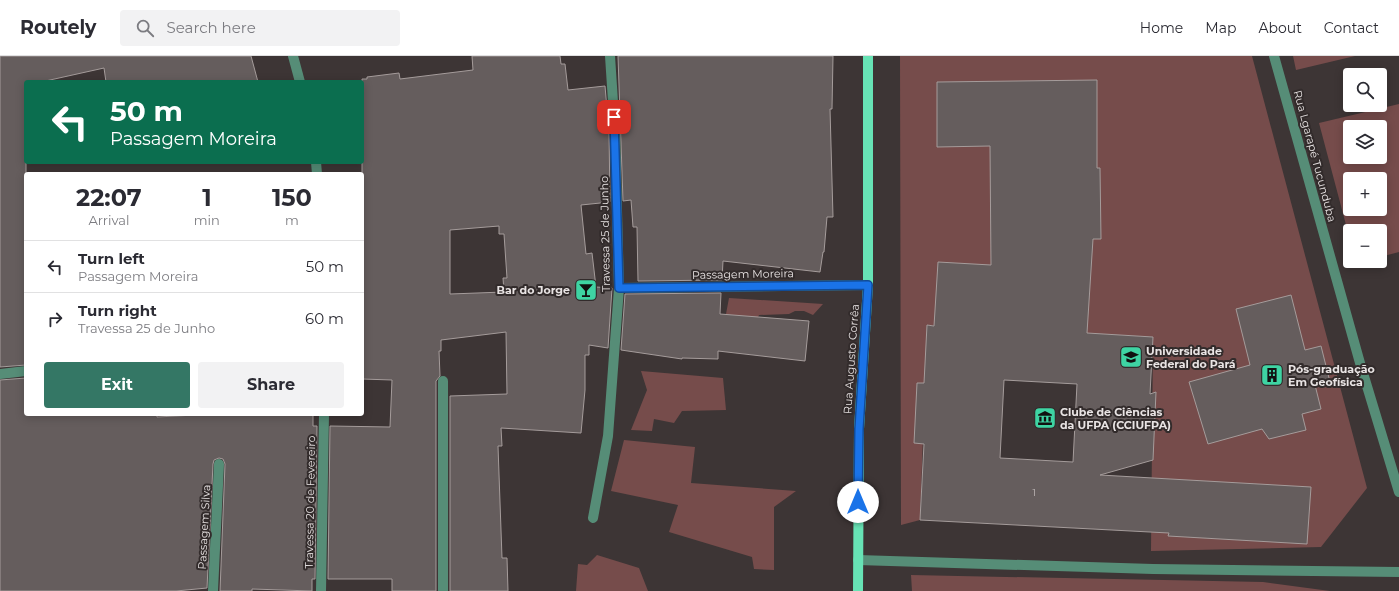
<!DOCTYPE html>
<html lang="en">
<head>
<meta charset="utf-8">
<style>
	:root { --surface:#fff; --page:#f2f2f3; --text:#2b2b33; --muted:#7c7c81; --line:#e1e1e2; --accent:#347765 }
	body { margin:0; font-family:Montserrat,sans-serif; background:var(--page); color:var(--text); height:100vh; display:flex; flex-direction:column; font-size:15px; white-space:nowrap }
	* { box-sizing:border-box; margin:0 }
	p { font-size:13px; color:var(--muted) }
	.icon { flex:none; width:22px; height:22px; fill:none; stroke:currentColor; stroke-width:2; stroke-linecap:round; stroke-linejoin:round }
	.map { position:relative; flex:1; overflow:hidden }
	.drawer { position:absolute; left:24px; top:116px; width:340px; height:244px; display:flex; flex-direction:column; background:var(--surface); border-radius:4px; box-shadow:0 2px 10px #0003 }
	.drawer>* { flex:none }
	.banner { position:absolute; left:24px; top:24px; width:340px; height:84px; border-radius:4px; box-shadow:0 2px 10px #0003; background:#0b6e4f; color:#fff; overflow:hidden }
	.buttons { position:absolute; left:1343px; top:12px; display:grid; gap:8px }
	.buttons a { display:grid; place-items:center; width:44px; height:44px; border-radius:4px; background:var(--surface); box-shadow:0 2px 10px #0003; font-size:20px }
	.pin { position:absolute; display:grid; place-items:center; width:34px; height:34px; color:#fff; margin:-17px; border-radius:8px; box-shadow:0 2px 6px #0006 }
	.me { position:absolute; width:44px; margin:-22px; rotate:0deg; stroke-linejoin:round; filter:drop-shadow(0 0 3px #0008) }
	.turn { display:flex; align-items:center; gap:14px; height:84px; padding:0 20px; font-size:18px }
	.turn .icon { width:52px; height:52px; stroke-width:2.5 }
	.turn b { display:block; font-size:28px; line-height:34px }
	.eta { display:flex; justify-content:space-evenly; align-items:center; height:68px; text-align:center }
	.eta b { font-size:24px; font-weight:700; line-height:28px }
	.button { display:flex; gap:8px; margin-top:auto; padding:8px 20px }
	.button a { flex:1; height:46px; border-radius:4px; background:var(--accent); color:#fff; font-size:16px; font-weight:700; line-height:46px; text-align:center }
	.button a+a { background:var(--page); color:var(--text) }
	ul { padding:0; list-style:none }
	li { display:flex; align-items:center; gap:12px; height:52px; padding:0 20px; border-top:1px solid var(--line) }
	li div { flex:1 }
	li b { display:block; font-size:15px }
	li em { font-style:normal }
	header { display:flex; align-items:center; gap:24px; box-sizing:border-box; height:56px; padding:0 20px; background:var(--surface); border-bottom:1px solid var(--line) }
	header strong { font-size:19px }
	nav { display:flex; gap:22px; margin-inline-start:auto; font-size:14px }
	.search { width:280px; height:36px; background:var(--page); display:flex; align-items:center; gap:10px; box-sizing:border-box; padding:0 14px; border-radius:4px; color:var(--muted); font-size:15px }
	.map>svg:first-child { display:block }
</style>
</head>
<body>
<header>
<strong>Routely</strong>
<div class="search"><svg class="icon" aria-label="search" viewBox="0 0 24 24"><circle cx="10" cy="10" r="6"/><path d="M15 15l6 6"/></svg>Search here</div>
<nav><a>Home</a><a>Map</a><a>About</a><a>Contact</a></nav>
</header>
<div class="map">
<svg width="1399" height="535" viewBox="0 0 1399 535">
	<rect width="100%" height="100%" fill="#3d3535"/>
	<path fill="#764c4b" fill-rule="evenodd" d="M900 0H1252L1367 432 1321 491 1151 495 1153 281 927 269 920 464 901 469Z
		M1293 0H1355L1296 14Z
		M1399 48V196L1380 201V175H1350V184L1319 67ZM1350 71H1380V101H1350ZM1350 123H1380V153H1350Z
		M729 242 823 248 813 259 804 255H795L789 258 759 259 752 276 723 274Z
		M641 315 723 322 726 354 682 355 674 367 654 363 652 375 631 374 647 334Z
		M624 384 695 391 691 427 796 435 774 451V514L754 513 752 501 669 476 678 449 611 435Z
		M597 499 639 512 648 535H576L578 508 587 509Z
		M911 519 1263 526 1330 535H912Z"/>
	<path fill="#655d5d" stroke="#a59c9b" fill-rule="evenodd" d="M0 0H251L258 26H106L104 12 41 26H26V309L0 311Z
		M472 0H560L561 8H565L568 34 605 30 609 76 610 146 581 149 586 198 592 197 596 231 612 232 608 292 589 289V299H585V334L581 377 501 372 502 390H498L502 502H507L508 535H450V340L507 338 506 276 441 284V295H439L440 320 436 325V535H392V523H328L330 370 390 371 392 324 362 323V23H367V21L399 17 400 23 473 14ZM499 170V178H504L507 222H503L504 236 450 238V174Z
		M618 0H833L832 53H830L833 161H827L824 196H823L820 216 723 205 722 224 638 225 637 171H633L631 144 623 145Z
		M1097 24V112H1100L1101 183H1093L1087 277 1153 281 1150 338 1156 336 1153 404 1100 419 1311 431 1307 488 1168 480 1169 477 920 464 924 388 914 387 917 327H924L927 269 934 270 938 206 991 209 990 90 937 91V26ZM1004 324 1077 328 1073 406 1000 402Z
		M721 237 720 258 809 265 805 305 718 295V303L682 302V303L621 294 625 238Z
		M1291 239 1305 294 1321 290 1330 326 1315 329 1321 353 1302 358 1306 374 1269 383 1262 373 1208 388 1189 326 1250 309 1236 253Z
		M26 322V358H157V361L214 358H313V370H317L315 523H312V535L252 533V535H220L225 408 223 403 219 402 214 404 213 408 207 532 176 535H0V324Z"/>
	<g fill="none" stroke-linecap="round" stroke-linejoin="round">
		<path stroke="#568d77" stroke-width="10" d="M293 0 300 26
			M1274 0 1360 307 1399 436
			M316 106 317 118
			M619 232 868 229
			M0 318 26 315
			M593 462 608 380 619 232 615 76 610 0
			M858 504 1153 513 1399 516
			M213 535 219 408
			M321 535 324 358
			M443 535V325"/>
		<path stroke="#67e3b5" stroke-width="10" d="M858 535 859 373 868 229V0"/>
	</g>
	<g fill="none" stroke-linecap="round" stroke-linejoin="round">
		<g stroke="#114b97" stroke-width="10">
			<path id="route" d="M614 61 619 232 868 229 859 373 858 446"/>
		</g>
		<use href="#route" stroke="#1a73e8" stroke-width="7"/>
	</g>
	<defs>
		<g id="bar-square" transform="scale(1.15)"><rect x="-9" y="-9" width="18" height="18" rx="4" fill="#3ed4a3" stroke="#322b2b"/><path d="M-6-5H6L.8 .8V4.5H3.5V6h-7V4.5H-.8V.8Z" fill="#111"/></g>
		<g id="university-square" transform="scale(1.15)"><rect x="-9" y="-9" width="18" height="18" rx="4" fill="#3ed4a3" stroke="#322b2b"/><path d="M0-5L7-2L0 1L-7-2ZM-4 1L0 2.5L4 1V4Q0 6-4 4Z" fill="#111"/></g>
		<g id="building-square" transform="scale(1.15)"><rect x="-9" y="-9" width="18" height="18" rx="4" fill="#3ed4a3" stroke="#322b2b"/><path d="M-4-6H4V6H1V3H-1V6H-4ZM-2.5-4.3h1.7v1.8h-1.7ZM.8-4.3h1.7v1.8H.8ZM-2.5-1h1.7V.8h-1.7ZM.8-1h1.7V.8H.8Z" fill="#111"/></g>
		<g id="museum-square" transform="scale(1.15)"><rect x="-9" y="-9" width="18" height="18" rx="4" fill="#3ed4a3" stroke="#322b2b"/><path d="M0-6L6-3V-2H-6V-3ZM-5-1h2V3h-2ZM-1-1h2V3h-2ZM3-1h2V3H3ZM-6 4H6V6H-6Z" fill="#111"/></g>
	</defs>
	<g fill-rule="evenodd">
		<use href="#bar-square" x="586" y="234"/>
		<use href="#university-square" x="1131" y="301"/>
		<use href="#building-square" x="1272" y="319"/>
		<use href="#museum-square" x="1045" y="362"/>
	</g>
	<g text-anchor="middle" stroke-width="4" stroke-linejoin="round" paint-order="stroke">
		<g font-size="9" fill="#c8c2c2">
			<text x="1034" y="440">1</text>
		</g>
		<g font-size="11" fill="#e9e4e4" stroke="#322b2b">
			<text transform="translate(1315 100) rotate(75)" y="4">Rua Lgarapé Tucunduba</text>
			<text transform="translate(605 178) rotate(-91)" y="4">Travessa 25 de Junho</text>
			<text transform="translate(743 218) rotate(-1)" y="4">Passagem Moreira</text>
			<text transform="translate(851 303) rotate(-86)" y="4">Rua Augusto Corrêa</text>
			<text transform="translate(310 446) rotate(-89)" y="4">Travessa 20 de Fevereiro</text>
			<text transform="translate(204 471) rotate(-87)" y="4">Passagem Silva</text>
		</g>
		<g font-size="11" font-weight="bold" fill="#e9e4e4" stroke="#322b2b" text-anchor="start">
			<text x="570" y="238" text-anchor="end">Bar do Jorge</text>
			<text x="1146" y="299">Universidade<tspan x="1146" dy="13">Federal do Pará</tspan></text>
			<text x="1288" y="317">Pós-graduação<tspan x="1288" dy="13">Em Geofísica</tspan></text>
			<text x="1060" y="360">Clube de Ciências<tspan x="1060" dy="13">da UFPA (CCIUFPA)</tspan></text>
		</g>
	</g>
</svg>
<div class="buttons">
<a><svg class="icon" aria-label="search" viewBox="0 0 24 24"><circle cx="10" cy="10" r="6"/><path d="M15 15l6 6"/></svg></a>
<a><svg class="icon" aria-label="layers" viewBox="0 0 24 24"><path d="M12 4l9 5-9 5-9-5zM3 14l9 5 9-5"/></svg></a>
<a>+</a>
<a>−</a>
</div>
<div class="pin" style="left:614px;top:61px;background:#d93025"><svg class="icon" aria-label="arrive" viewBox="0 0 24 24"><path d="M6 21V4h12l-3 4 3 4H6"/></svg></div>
<svg class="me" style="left:858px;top:446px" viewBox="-20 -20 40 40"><circle r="19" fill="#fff"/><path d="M0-13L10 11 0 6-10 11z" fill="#1a73e8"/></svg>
<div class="banner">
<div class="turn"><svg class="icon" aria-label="left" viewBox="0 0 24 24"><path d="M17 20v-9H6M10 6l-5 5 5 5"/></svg><div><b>50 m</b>Passagem Moreira</div></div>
</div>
<section class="drawer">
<div class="eta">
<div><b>22:07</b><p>Arrival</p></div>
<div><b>1</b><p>min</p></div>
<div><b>150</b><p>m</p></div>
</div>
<ul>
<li><svg class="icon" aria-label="left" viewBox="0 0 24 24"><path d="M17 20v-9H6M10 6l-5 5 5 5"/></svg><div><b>Turn left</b><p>Passagem Moreira</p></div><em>50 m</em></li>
<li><svg class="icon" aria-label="right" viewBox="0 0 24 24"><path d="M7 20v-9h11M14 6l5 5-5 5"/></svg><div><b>Turn right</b><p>Travessa 25 de Junho</p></div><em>60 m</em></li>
</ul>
<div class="button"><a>Exit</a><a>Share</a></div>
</section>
</div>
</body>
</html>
